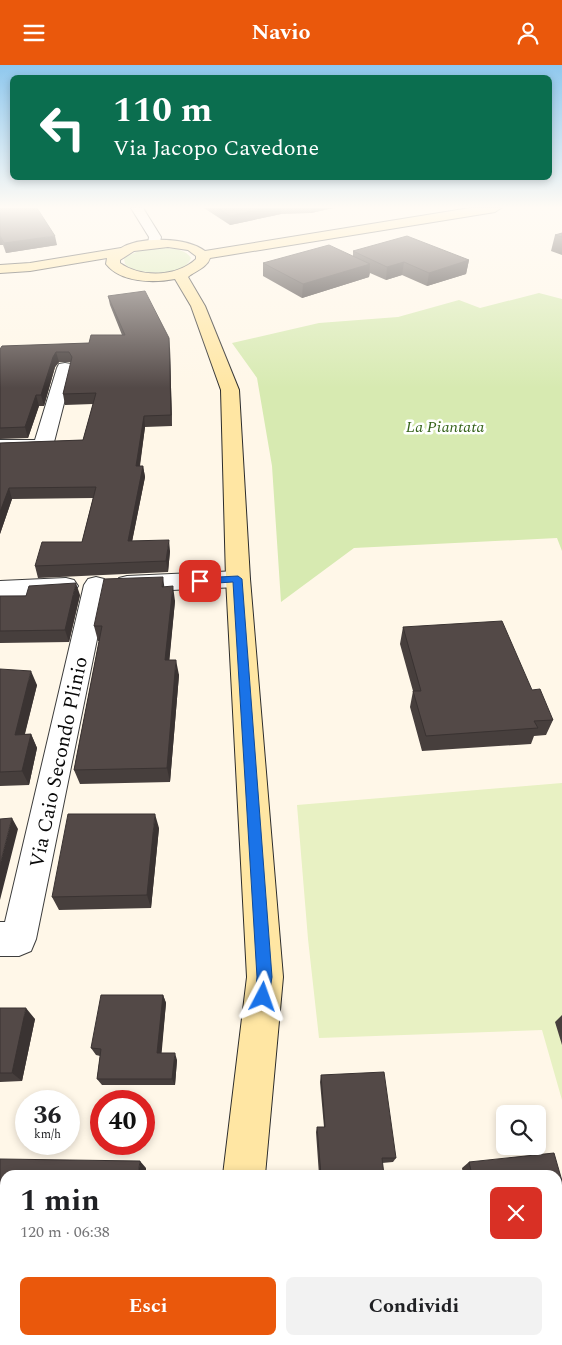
<!DOCTYPE html>
<html lang="it">
<head>
<meta charset="utf-8">
<style>
	:root { --surface:#fff; --page:#f2f2f2; --text:#202124; --muted:#757577; --accent:#ea580c }
	body { margin:0; font-family:Spectral,serif; background:var(--page); color:var(--text); height:100vh; display:flex; flex-direction:column; font-size:19px; white-space:nowrap }
	* { box-sizing:border-box; margin:0 }
	p { font-size:16px; color:var(--muted) }
	.icon { flex:none; width:28px; height:28px; fill:none; stroke:currentColor; stroke-width:2; stroke-linecap:round; stroke-linejoin:round }
	.map { position:relative; flex:1; overflow:hidden }
	.panel { position:absolute; left:0px; top:1105px; width:562px; height:175px; display:flex; flex-direction:column; background:var(--surface); border-radius:15px 15px 0 0; box-shadow:0 2px 8px #0003 }
	.panel>* { flex:none }
	.banner { position:absolute; left:10px; top:10px; width:542px; height:105px; border-radius:8px; box-shadow:0 2px 8px #0003; background:#0b6e4f; color:#fff; overflow:hidden }
	.buttons { position:absolute; left:496px; top:1040px; display:grid; gap:10px }
	.buttons a { display:grid; place-items:center; width:50px; height:50px; border-radius:8px; background:var(--surface); box-shadow:0 2px 8px #0003; font-size:25px }
	.speed { position:absolute; left:15px; top:1025px; display:flex; gap:10px; font-size:25px; font-weight:700; text-align:center }
	.speed>* { display:grid; place-content:center; width:65px; height:65px; border-radius:50%; background:var(--surface); box-shadow:0 2px 8px #0003; line-height:1 }
	.speed small { font-size:12px; font-weight:400 }
	.speed .limit { border:8px solid #d22; background:#fff; color:#111 }
	.pin { position:absolute; display:grid; place-items:center; width:42px; height:42px; color:#fff; margin:-21px; border-radius:10px; box-shadow:0 2px 8px #0006 }
	.me { position:absolute; width:55px; margin:-28px; rotate:4deg; stroke-linejoin:round; filter:drop-shadow(0 0 4px #0008) }
	.turn { display:flex; align-items:center; gap:18px; height:105px; padding:0 20px; font-size:22px }
	.turn .icon { width:65px; height:65px; stroke-width:2.5 }
	.turn b { display:block; font-size:35px; line-height:42px }
	.round { display:grid; place-items:center; flex:none; width:52px; height:52px; border-radius:8px; background:var(--page) }
	.overview { display:flex; align-items:center; justify-content:space-between; height:85px; padding:0 20px }
	h1 { font-size:30px; font-weight:700; line-height:38px }
	.button { display:flex; gap:10px; margin-top:auto; padding:10px 20px }
	.button a { flex:1; height:58px; border-radius:8px; background:var(--accent); color:#fff; font-size:20px; font-weight:700; line-height:58px; text-align:center }
	.button a+a { background:var(--page); color:var(--text) }
	header { display:flex; justify-content:space-between; align-items:center; height:65px; padding:0 20px; background:var(--accent); color:#fff; font-size:22px; font-weight:700 }
	.map>svg:first-child { display:block }
</style>
</head>
<body>
<header><svg class="icon" aria-label="menu" viewBox="0 0 24 24"><path d="M4 6h16M4 12h16M4 18h16"/></svg>Navio<svg class="icon" aria-label="person" viewBox="0 0 24 24"><circle cx="12" cy="8" r="4"/><path d="M4 21q1-7 8-7t8 7"/></svg></header>
<div class="map">
<svg width="562" height="1280" viewBox="0 0 562 1280">
	<rect width="100%" height="100%" fill="#fff7e8"/>
	<path fill="#d7eab1" d="M160 183C171 183 184 183 191 193 185 212 137 211 125 199L124 193 138 186Z
		M539 228 562 234V486L557 473 354 483 281 537 272 401 257 313 232 278 319 258 398 252 459 235 480 243Z"/>
	<path fill="#e8f1c3" d="M562 718V1035L542 965 319 973 308 874 297 740Z"/>
	<g fill="none" stroke-linecap="round" stroke-linejoin="round">
		<g stroke="#3d3d3d" stroke-width="2">
			<path id="street" d="M131 143H143L161 172 159 182H149L148 179 149 172Z
				M65 298 71 299 73 303 53 381 50 385 0 387V375H35L57 303 59 299Z
				M238 506 246 509 250 514 246 519 238 522 127 527 119 525 115 519 119 513 127 511Z
				M96 512 104 514 108 520 36 874 31 886 19 891H0V857H5L84 520 88 514Z
				M66 513 74 515 78 521 74 527 66 529 0 532V516Z"/>
		</g>
		<g stroke="#2c2c2c" stroke-width="2">
			<path id="secondary" d="M470 143H501L495 147 210 193C207 203 195 206 188 212L205 241 239 325 250 514 283 912 265 1110H223L247 912 226 514 221 325 191 241 175 214C154 218 121 218 106 199L107 193 30 206 0 208V200L30 198 121 183C140 171 187 172 205 186ZM168 182 188 185 196 191V194C177 212 141 213 120 198V195L134 186Z
				M202 1275H250V1280H202Z"/>
		</g>
		<use href="#street" fill="#fff" fill-rule="evenodd"/>
		<use href="#secondary" fill="#ffe6a3" fill-rule="evenodd"/>
	</g>
	<path fill="#473f3d" d="M0 143 57 180 6 188 3 180H0Z
		M204 143H333L311 148 281 149 230 160Z
		M562 168V190L551 186 555 170Z
		M353 186 469 195 466 209 427 221 402 210 386 215 370 208 369 212 302 233 263 211V198L353 191Z
		M108 231 170 283 172 361 145 362 140 401H143L145 412 132 476 170 486 168 507 38 513 35 501 82 477 93 433 12 434 0 469V378L83 375 93 339 65 340 63 329 71 297H59L55 302 44 341H39L28 373 0 374V284L89 278 122 270 110 240Z
		M165 522 175 536 169 595 179 610 170 717 80 719 74 705 99 576H98L94 561Z
		M80 530 69 577 0 578V531Z
		M403 562 532 625 553 655 546 670 534 671 531 679 422 686 410 642 413 626 400 579Z
		M0 604 37 620 25 669H31L37 683 29 720 0 721Z
		M159 763 151 843 59 845 52 832Z
		M163 930 166 938 161 988 177 995 175 1020H102L97 1014 100 991 96 990 91 983Z
		M0 943 35 954 22 1016 0 1017Z
		M562 950V980L555 957Z
		M321 1010 396 1093 393 1097 382 1098 384 1110H319L316 1067 317 1062H324L320 1017Z
		M469 1097 558 1110H463L462 1103Z"/>
	<path fill="#3a3332" d="M265 143H281V149L230 160V151Z
		M311 143H333L311 148Z
		M0 171 3 180H0Z
		M55 171 57 180 6 188 4 178Z
		M469 195 466 209 427 221 429 208Z
		M404 197 402 210 386 215 387 202Z
		M370 199 369 212 302 233 303 219Z
		M169 273 170 283 172 361 171 350Z
		M56 287 59 297 55 302 44 341 41 330 53 292Z
		M36 330 39 341 28 373 25 362Z
		M144 351 145 362 138 412 136 401Z
		M143 401 145 412 130 487 128 476Z
		M9 423 12 434 0 469V447Z
		M169 475 170 486 168 507 166 496Z
		M163 512 165 527 162 522Z
		M76 518 80 530 69 577 65 565Z
		M173 521 175 536 168 610 165 595Z
		M176 595 179 610 170 717 167 703Z
		M31 606 37 620 21 683 15 670Z
		M31 669 37 683 29 720 22 706Z
		M155 749 159 763 151 843 147 830Z
		M12 753 18 764 0 835V800Z
		M163 930 166 938 161 995 157 988Z
		M26 943 35 954 22 1016 12 1008Z
		M175 988 177 995 175 1020 172 1014Z
		M140 1096 146 1103V1110H138Z"/>
	<path fill="#534947" stroke="#3a3332" d="M0 143H37L55 171 4 178 0 171Z
		M218 143H265L230 151Z
		M562 168V172L555 170Z
		M407 171 469 195 429 208 404 197 387 202 353 186Z
		M329 180 370 199 303 219 263 198Z
		M145 226 169 273 171 350 144 351 136 401H143L128 476 169 475 166 496 35 501 42 477H82L96 422 9 423 0 447V378L83 375 96 328 63 329 72 292 69 287H56L53 292 41 330H36L25 362 0 363V284L2 281 89 278 91 270H125L108 231Z
		M163 512 162 522 173 521 165 595H176L167 703 74 705 102 561H94L104 514Z
		M76 518 65 565 0 566V531H26L29 521Z
		M502 556 532 625 540 624 553 655 534 656 538 663 426 671 413 626H421L403 562Z
		M0 604 31 606 15 670 31 669 22 706 0 707Z
		M68 749H155L147 830 52 832Z
		M12 753 0 800V754Z
		M101 930H163L157 988H175L172 1014H97L101 984 91 983Z
		M0 943H26L12 1008H0Z
		M384 1007 396 1093H382L384 1110H321L317 1062H325L321 1010Z
		M554 1088 562 1116V1217L558 1218V1110H472L469 1097Z
		M0 1094 140 1096 138 1110H5V1223H0Z
		M310 1275H389V1280H310Z"/>
	<linearGradient id="sky" x2="0" y2="1"><stop stop-color="#8fc8ee"/><stop offset="0.44" stop-color="#fffbf5"/><stop offset="1" stop-color="#fffbf5" stop-opacity="0"/></linearGradient>
	<rect width="562" height="323" fill="url(#sky)"/>
	<path fill="#1a73e8" stroke="#114b97" d="M238 511 242 514 272 912 268 937 263 939 257 937 255 932 257 912 233 517 200 519 195 516 200 513Z"/>
	<g text-anchor="middle" stroke-width="5" stroke-linejoin="round" paint-order="stroke">
		<g font-size="16" font-style="italic" fill="#35631a" stroke="#fff">
			<text x="445" y="367">La Piantata</text>
		</g>
		<g font-size="20" fill="#0a0a0a" stroke="#fff">
			<text transform="translate(58 697) rotate(-78)" y="7">Via Caio Secondo Plinio</text>
		</g>
	</g>
</svg>
<div class="buttons">
<a><svg class="icon" aria-label="search" viewBox="0 0 24 24"><circle cx="10" cy="10" r="6"/><path d="M15 15l6 6"/></svg></a>
</div>
<div class="speed"><div>36<small>km/h</small></div><div class="limit">40</div></div>
<div class="pin" style="left:200px;top:516px;background:#d93025"><svg class="icon" aria-label="arrive" viewBox="0 0 24 24"><path d="M6 21V4h12l-3 4 3 4H6"/></svg></div>
<svg class="me" style="left:263px;top:932px" viewBox="-20 -20 40 40"><path d="M0-17L14 15 0 8-14 15z" fill="#1a73e8" stroke="#fff" stroke-width="4"/></svg>
<div class="banner">
<div class="turn"><svg class="icon" aria-label="left" viewBox="0 0 24 24"><path d="M17 20v-9H6M10 6l-5 5 5 5"/></svg><div><b>110 m</b>Via Jacopo Cavedone</div></div>
</div>
<section class="panel">
<div class="overview"><div><h1>1 min</h1><p>120 m · 06:38</p></div><a class="round" style="background:#d93025;color:#fff"><svg class="icon" aria-label="close" viewBox="0 0 24 24"><path d="M6 6l12 12M18 6L6 18"/></svg></a></div>
<div class="button"><a>Esci</a><a>Condividi</a></div>
</section>
</div>
</body>
</html>
